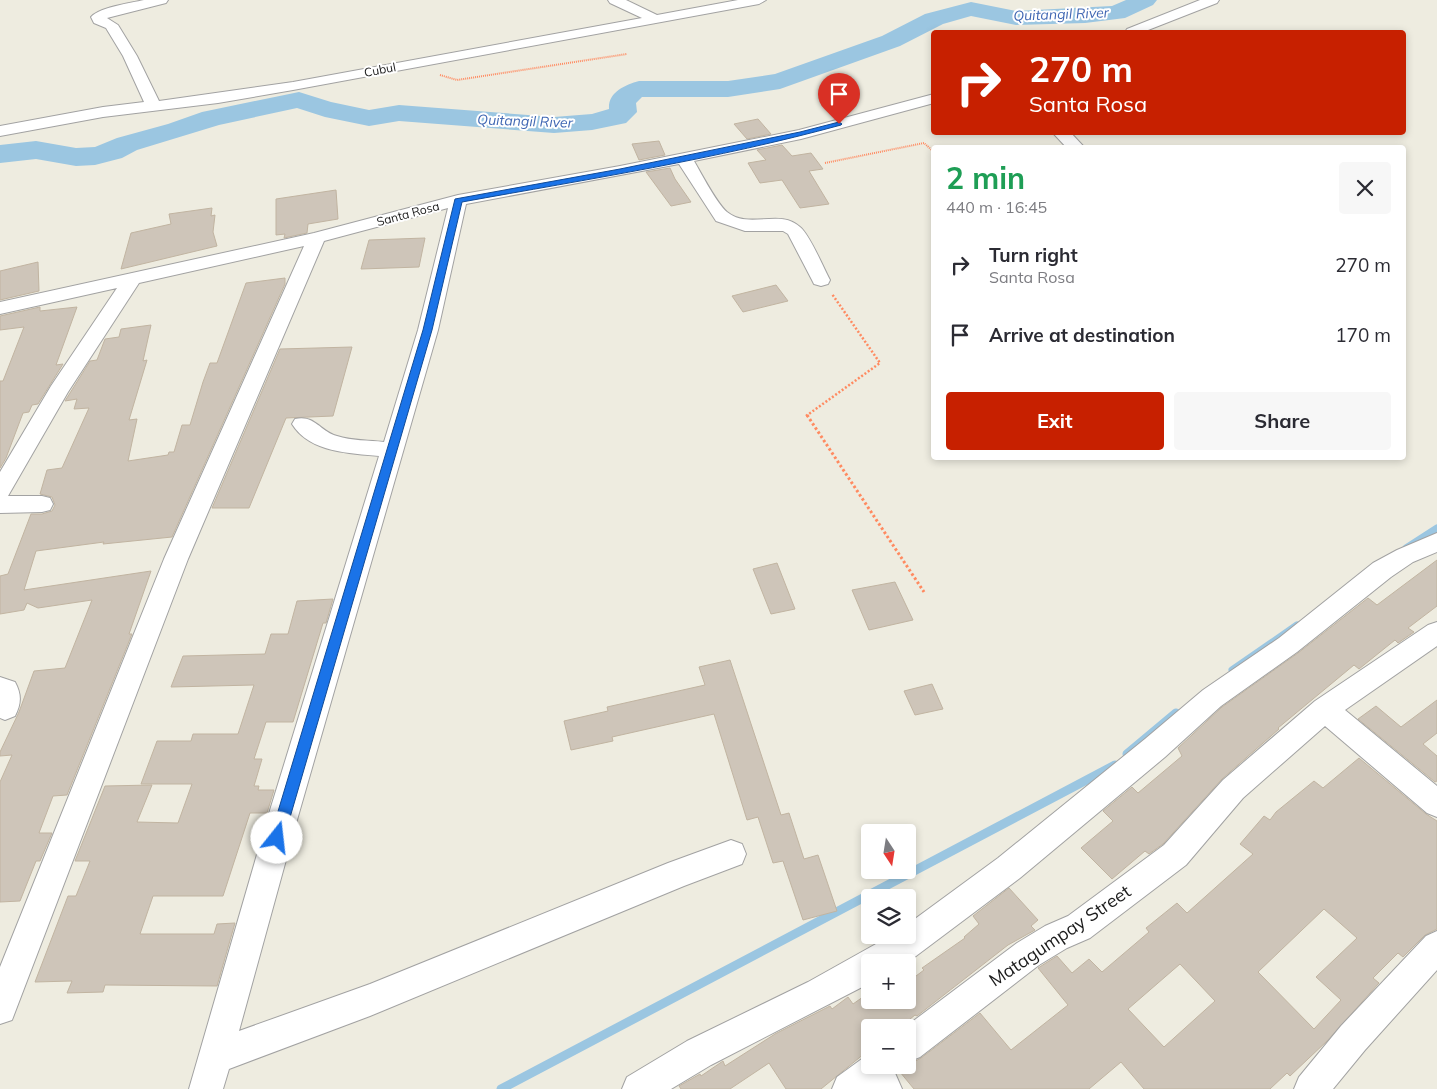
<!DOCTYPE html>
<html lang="en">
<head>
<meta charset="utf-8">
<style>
	:root { --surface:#fff; --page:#f7f7f7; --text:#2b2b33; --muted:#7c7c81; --accent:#c72000 }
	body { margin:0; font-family:Mulish,sans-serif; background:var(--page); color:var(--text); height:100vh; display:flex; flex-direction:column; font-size:19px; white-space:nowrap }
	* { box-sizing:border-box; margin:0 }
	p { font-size:16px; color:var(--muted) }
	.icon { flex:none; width:28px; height:28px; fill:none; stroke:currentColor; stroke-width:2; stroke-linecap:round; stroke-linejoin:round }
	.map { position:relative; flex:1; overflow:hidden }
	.drawer { position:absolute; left:931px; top:145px; width:475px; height:315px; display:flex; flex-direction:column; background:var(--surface); border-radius:5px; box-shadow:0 2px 8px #0003 }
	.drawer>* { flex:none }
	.top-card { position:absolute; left:931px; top:30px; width:475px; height:105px; border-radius:5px; box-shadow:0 2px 8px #0003; background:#c72000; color:#fff; overflow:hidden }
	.needle { width:32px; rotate:168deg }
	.fabs { position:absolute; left:861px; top:824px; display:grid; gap:10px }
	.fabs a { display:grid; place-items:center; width:55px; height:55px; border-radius:5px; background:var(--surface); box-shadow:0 2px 8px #0003; font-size:25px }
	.pin { position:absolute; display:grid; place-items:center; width:42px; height:42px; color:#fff; margin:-51px -21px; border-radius:50% 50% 50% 0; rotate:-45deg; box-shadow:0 0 5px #0007 }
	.pin .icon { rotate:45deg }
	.me { position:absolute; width:55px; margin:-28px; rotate:16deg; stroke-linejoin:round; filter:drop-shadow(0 0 4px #0008) }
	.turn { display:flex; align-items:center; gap:18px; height:105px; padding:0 15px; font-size:22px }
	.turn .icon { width:65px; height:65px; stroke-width:2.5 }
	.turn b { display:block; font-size:35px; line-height:42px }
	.round { display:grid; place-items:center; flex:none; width:52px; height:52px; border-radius:5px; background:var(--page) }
	.headline { display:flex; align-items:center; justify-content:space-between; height:85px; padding:0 15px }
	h1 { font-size:30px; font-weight:700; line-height:38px; color:#1e9e55 }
	.cta { display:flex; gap:10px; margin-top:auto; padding:10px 15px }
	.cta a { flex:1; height:58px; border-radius:5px; background:var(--accent); color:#fff; font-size:20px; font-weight:700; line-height:58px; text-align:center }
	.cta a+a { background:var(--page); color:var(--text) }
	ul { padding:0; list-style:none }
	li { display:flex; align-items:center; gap:15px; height:70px; padding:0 15px }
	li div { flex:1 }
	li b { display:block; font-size:19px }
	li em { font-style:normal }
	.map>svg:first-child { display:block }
</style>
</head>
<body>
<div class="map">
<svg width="1437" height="1089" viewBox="0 0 1437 1089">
	<rect width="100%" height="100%" fill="#eeece0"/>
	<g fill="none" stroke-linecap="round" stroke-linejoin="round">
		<path stroke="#9bc6e1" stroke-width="7" d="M1406 548 1437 528
			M1232 670 1297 625"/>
		<path stroke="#9bc6e1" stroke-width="9" d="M1127 754 1176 713
			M501 1089 1115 765"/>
		<path fill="#9bc6e1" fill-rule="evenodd" d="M1126 0H1157L1153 5 1125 18 1085 23 1016 25 971 16 943 24 900 46 780 89 728 97H642L636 103 637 112 626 123 592 130 554 133 399 121 369 126 325 117 297 108 219 125 137 150 122 158 95 165 76 166 36 159 0 163V145L36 141 76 148 95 147 117 138 168 124 202 112 299 92 331 102 369 110 399 105 554 117 592 114 609 109C608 92 625 85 639 81H728L775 74 882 36 925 14 971 2 1016 11 1112 6Z"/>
	</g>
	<path fill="#cec5b9" stroke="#c1b4a1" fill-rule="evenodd" d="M758 119 771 134 747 139 734 124Z
		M659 141 665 155 639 160 632 144Z
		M782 145 792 156 811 153 823 169 809 171 829 204 800 208 782 180 760 183 748 163 766 160 757 150Z
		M670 168 675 179 691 202 671 206 646 172Z
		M336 190 338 219 308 224 307 233 284 238 285 234 276 235V199Z
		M212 208 211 216 215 215 213 232 217 246 121 269 131 233 171 224 169 214Z
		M425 238 419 267 361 269 369 240Z
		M38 262 39 291 0 300V271Z
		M285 278V284L172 537 103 544 104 542 36 551 24 590 151 571 129 634H132L67 795 53 796 39 833H52L40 861H36L20 901 0 902V782L12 755 0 756V752L19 712 34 671 65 668 92 600 38 608 27 603 24 610 0 614V576L8 574 31 514H42L52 511 55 505 52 497 40 494 47 470 62 468 89 408 74 409 77 399 65 401 90 361 97 360 105 339 119 337 121 329 151 325 143 361 147 360 129 420 137 419 128 461 168 455 169 452H174L182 425H190L203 382 210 363H217L246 283Z
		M776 285 788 301 743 312 732 296Z
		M40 307V311L77 307 56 365 63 364 38 404 32 405 29 412 23 413 6 458 0 468V381H3L24 327 0 330V316Z
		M352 347 333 416 286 418 249 508H212L280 349Z
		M1437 560V606L1408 628 1414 632 1398 643 1395 640 1359 669 1354 665 1278 728 1279 729 1222 779 1163 844 1149 854 1145 851 1112 879 1081 848 1113 821 1103 811 1132 787 1138 793 1182 756 1178 748 1222 707 1298 653 1368 598 1377 605Z
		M777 563 795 609 771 614 753 569Z
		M895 582 913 620 869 630 852 590Z
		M333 599 326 623H323L293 722H266L254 759H262L254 786H259L258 790H274L267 813H250L223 896H153L140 934H214L217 924 235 923 217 986 105 985 103 992 67 993 72 981 35 982 68 896H76L90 861H75L105 786 152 785 137 822 178 823 192 784H141L157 741H191L193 734H238L254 685 171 687 183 656 265 654 271 634H288L297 601Z
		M730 660 781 815 789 813 804 859 818 855 837 911 803 920 783 861 773 863 758 817 747 820 714 714 612 737 613 741 571 750 564 721 608 711 607 707 705 685 699 667Z
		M932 684 943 709 915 715 904 691Z
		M1437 700V733L1423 744 1437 756V781L1435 782 1358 719 1376 706 1401 727Z
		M1359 758 1426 814 1437 821V929L1425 935 1403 957 1398 953 1373 978 1379 983 1327 1041 1290 1076 1287 1073 1270 1089H1144L1121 1062 1089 1089H914L900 1072 912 1063 921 1058 980 1013 1011 1050 1068 1005 1038 968 1057 956 1072 973 1089 959 1102 972 1149 932 1146 928 1177 903 1187 913 1253 854 1240 844 1264 816 1270 820 1276 812 1314 781 1323 788ZM1324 909 1357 938 1316 977 1341 1000 1314 1029 1258 972ZM1180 964 1215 1001 1164 1047 1128 1009Z
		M1009 888 1038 920 1031 926 1035 930 1008 945 917 1016 915 1015 899 1028H870V1049L821 1089H786L769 1063 730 1089H681L679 1086 700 1074 701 1076 723 1061 725 1066 775 1034 830 1006 832 1009 848 997 853 1004 870 992V1000H908V982L924 970 922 968 965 938 964 937 979 924 973 916Z"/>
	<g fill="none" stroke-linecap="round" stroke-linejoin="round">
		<g stroke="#a2a2a2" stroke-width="2">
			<path id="minor" d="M144 0H168L166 3 107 18 118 25 137 56 159 101 293 82 642 18 610 3 608 0H626L657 15 738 0H766L759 4 293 90 218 103 103 117 0 136V126L103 107 144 102 123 56 106 28 94 23 91 17C100 7 131 3 144 0Z
				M1200 0H1219L1217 3 1143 32H1125L1127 29Z
				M934 94V103L801 139 694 161C701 173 717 204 727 212 749 230 780 208 800 227 810 235 823 267 830 280L828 284 821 286 814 284 812 280 788 234 783 231H745L716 221 679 164 466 204 438 330 297 820 239 1031 370 984 668 863 731 840 742 844 746 854 742 864 684 886 370 1016 229 1069 223 1089H189L267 820 379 456C350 453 310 453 292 424L295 419C314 414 321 432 337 436 351 441 369 440 384 442L418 330 448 208 324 241 188 559 12 1020 0 1024V967L164 559 304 246 139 283 68 392 8 496H42L50 498 53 504 50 510 42 512 0 513V472L51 386 117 288 0 314V302L314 233 458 195 620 166 799 130Z
				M1052 132H1070L1085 148H1067Z
				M1437 533V552L1413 562 1391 577 1297 652 1221 706 1165 757 1020 878 916 956 905 962H870V983L711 1065 671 1089H622L627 1077 687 1041 808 982 892 935H908V924L998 858 1145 739 1203 690 1279 638 1373 563 1397 550Z
				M1437 622V646L1345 710 1437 786V817L1427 813 1325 726 1243 798 1186 865 1090 938 1067 948 1039 965 920 1057 908 1062V1028H904L1017 943 1045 926 1068 916 1164 845 1223 780 1315 701 1428 625Z
				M0 677 15 682C22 695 21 704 15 716L5 720 0 718Z
				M1437 931V970L1365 1050 1333 1089H1294L1299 1077 1341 1026 1426 936Z
				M870 1053V1065H898L895 1073 902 1089H832L837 1077Z"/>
		</g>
		<path stroke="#ff8a60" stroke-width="2" stroke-dasharray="1 1" stroke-linecap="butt" d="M440 75 457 80 627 54
			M825 163 924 143 934 152"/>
		<path stroke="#ff8a60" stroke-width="2.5" stroke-dasharray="2 2" stroke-linecap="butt" d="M806 416 880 363 832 294"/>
		<path stroke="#ff8a60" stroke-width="3" stroke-dasharray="2.5 2.5" stroke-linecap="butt" d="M807 415 924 592"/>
		<use href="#minor" fill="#fff" fill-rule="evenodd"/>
	</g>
	<path fill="#1a73e8" stroke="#114b97" d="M839 122 842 124 841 125C717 159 589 179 462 202L432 330 284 838 282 843 277 845 272 843 270 838 423 330 455 199 620 169 800 132Z"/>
	<g text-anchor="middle" stroke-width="4" stroke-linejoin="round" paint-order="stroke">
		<g font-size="12" fill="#1b1b1b" stroke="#fff">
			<text transform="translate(380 70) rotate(-11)" y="4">Cubul</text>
			<text transform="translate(408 214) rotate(-15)" y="4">Santa Rosa</text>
		</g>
		<g font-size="14" font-style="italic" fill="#4067b3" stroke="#fff">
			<text transform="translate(1061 14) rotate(-2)" y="5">Quitangil River</text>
			<text transform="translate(525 121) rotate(2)" y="5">Quitangil River</text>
		</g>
		<g font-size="18" fill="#1b1b1b" stroke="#fff">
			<text transform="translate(1060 936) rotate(-34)" y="6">Matagumpay Street</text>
		</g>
	</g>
</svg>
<div class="fabs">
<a><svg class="needle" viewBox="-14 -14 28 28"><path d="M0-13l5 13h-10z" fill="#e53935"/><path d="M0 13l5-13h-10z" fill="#7c7c81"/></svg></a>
<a><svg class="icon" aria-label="layers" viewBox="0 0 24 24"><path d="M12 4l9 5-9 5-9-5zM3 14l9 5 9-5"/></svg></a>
<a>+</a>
<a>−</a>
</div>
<div class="pin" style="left:839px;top:124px;background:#d93025"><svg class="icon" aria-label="arrive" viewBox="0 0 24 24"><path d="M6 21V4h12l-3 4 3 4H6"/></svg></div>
<svg class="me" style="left:277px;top:838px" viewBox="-20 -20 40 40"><circle r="19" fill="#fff"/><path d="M0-13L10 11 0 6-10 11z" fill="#1a73e8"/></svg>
<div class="top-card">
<div class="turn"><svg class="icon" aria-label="right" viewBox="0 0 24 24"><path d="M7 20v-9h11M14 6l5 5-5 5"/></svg><div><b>270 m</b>Santa Rosa</div></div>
</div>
<section class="drawer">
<div class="headline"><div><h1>2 min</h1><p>440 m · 16:45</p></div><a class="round"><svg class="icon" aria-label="close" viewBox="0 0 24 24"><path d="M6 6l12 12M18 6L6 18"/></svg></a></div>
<ul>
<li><svg class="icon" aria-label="right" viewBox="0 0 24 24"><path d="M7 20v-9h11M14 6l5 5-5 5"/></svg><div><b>Turn right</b><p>Santa Rosa</p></div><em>270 m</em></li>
<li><svg class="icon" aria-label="arrive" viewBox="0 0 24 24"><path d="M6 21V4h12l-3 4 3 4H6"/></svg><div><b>Arrive at destination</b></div><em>170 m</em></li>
</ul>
<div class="cta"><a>Exit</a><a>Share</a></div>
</section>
</div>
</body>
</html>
